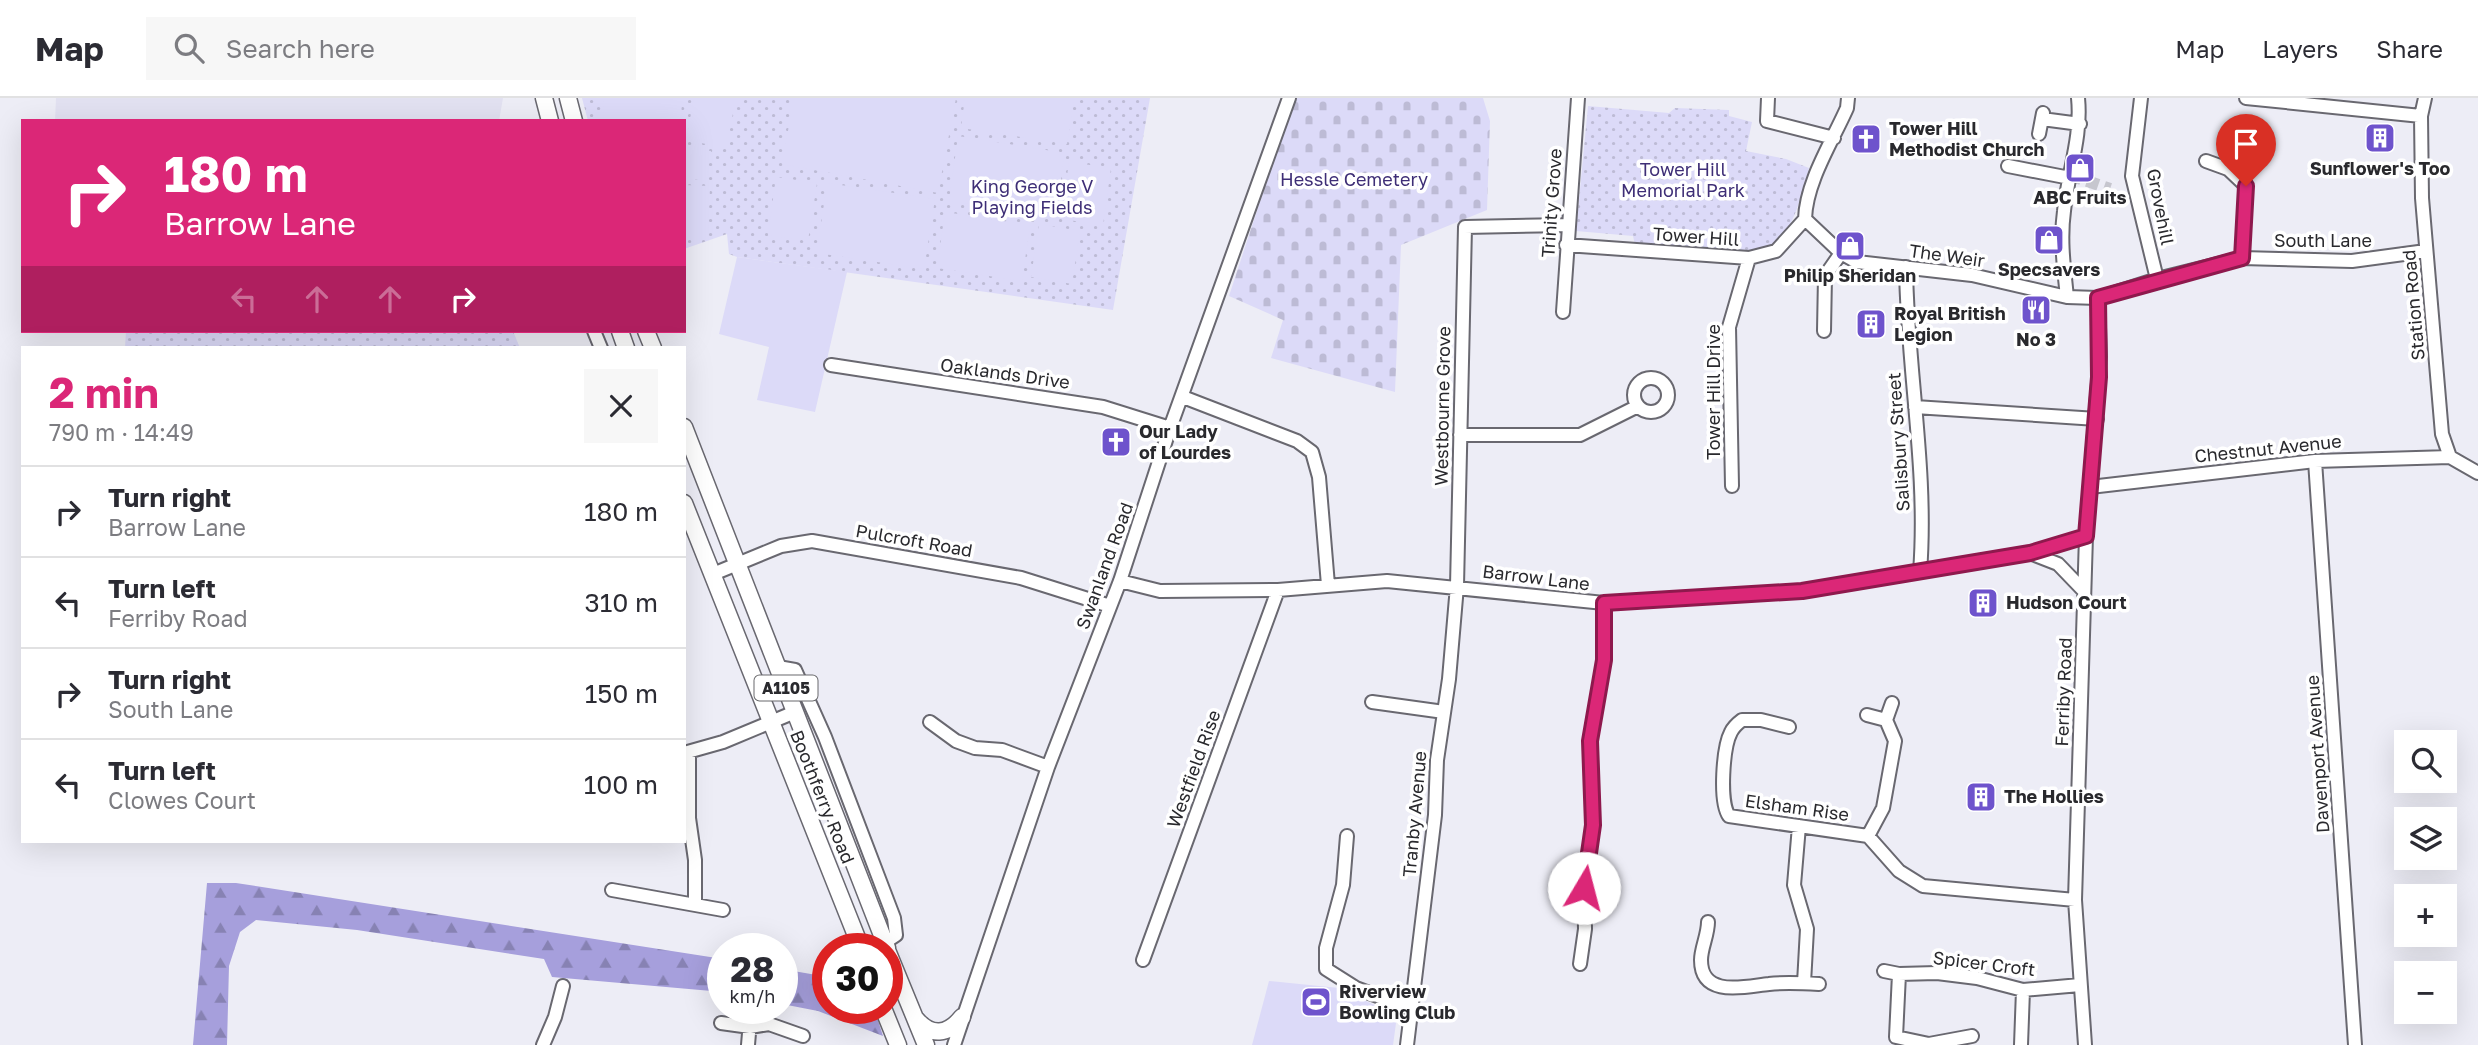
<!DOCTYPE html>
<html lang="en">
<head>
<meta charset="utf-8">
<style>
	:root { --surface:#fff; --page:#f7f7f7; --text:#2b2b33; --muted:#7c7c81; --line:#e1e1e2; --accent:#db2777 }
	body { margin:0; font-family:"Golos Text",sans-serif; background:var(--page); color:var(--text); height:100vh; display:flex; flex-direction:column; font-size:26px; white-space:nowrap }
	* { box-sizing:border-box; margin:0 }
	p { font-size:23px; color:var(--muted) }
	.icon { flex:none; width:38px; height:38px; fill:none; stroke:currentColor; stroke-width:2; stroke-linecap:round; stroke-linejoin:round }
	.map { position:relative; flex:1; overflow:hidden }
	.details { position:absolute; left:21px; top:248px; width:665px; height:497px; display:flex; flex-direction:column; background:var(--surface); border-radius:0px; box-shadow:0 7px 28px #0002 }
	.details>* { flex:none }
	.guide { position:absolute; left:21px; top:21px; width:665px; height:214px; border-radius:0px; box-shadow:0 7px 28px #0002; background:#db2777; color:#fff; overflow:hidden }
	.buttons { position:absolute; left:2394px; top:632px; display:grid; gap:14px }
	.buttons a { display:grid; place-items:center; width:63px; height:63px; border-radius:0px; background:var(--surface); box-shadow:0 7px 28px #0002; font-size:35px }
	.speed { position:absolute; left:707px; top:835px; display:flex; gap:14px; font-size:35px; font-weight:700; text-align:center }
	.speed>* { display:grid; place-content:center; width:91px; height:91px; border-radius:50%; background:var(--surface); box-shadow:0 7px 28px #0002; line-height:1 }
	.speed small { font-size:18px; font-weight:400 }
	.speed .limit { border:10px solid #d22; background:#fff; color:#111 }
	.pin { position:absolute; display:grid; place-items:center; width:60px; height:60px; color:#fff; margin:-72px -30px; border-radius:50% 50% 50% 0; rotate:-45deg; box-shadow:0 0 7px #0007 }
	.pin .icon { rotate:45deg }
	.me { position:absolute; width:77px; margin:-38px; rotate:8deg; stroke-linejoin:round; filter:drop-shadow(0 0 5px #0008) }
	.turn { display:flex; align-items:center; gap:24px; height:147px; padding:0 28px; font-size:32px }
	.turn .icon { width:91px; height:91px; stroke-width:2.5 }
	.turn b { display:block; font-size:49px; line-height:60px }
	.lanes { display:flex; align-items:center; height:66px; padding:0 28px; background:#0003; justify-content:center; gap:35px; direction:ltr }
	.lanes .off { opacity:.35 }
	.round { display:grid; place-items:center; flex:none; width:74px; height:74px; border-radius:0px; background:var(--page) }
	.headline { display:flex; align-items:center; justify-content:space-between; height:119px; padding:0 28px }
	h1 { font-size:42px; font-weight:700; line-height:52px; color:var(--accent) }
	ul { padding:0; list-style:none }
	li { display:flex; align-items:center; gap:21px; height:91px; padding:0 28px; border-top:2px solid var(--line) }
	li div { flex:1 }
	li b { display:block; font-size:26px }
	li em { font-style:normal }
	header { display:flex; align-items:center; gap:42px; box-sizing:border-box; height:98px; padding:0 35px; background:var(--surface); border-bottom:2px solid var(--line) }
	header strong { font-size:33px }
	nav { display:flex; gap:38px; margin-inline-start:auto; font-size:24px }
	.search { width:490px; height:63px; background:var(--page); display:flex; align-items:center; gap:18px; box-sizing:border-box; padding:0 24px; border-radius:0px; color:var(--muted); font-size:26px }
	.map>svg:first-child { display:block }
</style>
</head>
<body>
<header>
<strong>Map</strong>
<div class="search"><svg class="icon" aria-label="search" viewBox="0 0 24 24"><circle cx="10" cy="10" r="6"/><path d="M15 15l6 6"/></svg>Search here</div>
<nav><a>Map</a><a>Layers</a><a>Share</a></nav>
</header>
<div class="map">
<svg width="2478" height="947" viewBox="0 0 2478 947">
	<defs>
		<pattern id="green-dots" width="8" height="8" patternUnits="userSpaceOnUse" patternTransform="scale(1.75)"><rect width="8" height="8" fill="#dcdaf8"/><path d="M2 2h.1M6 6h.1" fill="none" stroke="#bdbbd5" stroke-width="1.8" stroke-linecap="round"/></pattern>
		<pattern id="forest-firs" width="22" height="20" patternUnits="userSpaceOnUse" patternTransform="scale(1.75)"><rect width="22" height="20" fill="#a69fdc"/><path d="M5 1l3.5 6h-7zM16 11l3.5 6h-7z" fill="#8782b3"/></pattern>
		<pattern id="cemetery-stones" width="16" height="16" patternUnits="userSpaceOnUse" patternTransform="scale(1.75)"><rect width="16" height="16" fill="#dcdaf8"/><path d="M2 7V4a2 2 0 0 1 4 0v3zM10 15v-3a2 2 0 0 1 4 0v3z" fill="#bdbbd5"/></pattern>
	</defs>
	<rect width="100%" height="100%" fill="#ededf6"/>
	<path fill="#e2e1f1" d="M56 0H503L499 23H55Z"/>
	<path fill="url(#green-dots)" d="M582 0H1150L1113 212 737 159 729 156 727 136 684 151V23H588Z
		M1588 8 1669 15 1675 10 1729 12V18L1752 24 1746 53 1786 61 1809 70C1802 95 1796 124 1778 144 1758 166 1664 150 1635 147L1633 138 1576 133Z
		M126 233H513L520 250H125Z"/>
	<path fill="url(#forest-firs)" d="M207 785H236L723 861V894L552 879 544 861 357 832 256 822 240 834 229 868 227 947H193Z
		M782 871 828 879V910H874L883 938 818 913 782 906Z"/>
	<path fill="url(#cemetery-stones)" d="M1294 0H1483L1490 23 1487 112 1401 147 1395 294 1271 260 1283 222 1229 198Z"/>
	<path fill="#dcdaf8" d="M604 0H682L681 23H603Z
		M694 0H736L726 50 686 42Z
		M794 0H956L938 95 782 66Z
		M965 0H1074L1067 46 961 30Z
		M958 38 1065 55 1055 120 949 103Z
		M684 49 711 53 706 83 684 80Z
		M1069 64 1111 70 1103 127 1061 121Z
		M776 79 817 85 808 143 768 137Z
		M827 85 935 101 924 171 817 155Z
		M684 87 710 88 708 138H684Z
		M945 114 1030 127 1022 183 937 170Z
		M1039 126 1080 133 1072 186 1031 179Z
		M737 159 847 174 815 314 757 302 769 249 719 236Z
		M1269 883 1339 890 1397 918 1393 947H1252Z"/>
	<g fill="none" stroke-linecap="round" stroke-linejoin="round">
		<path stroke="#c6c6ce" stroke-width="12" stroke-dasharray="12 6" stroke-linecap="butt" d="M2070 77 2110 91"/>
		<g stroke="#696870" stroke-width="16">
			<path id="minor" d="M1768 0 1767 23 1834 40
				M2141 0 2132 78 2157 181
				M2246 0 2421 18
				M2425 0 2421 18 2422 100 2442 336 2450 359 2478 375
				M2042 21 2080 26
				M2039 36 2043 15
				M2206 63 2228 71 2246 88 2242 160
				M2008 68 2070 80
				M1805 121 1841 155 1857 164 1972 177 2067 199 2098 200 2157 181 2242 160 2352 163 2426 153
				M1566 147 1749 160 1776 153 1805 121C1806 84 1832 44 1847 10L1848 0
				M1906 169C1907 271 1928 372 1920 474
				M2067 199C2064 170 2060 142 2064 113 2068 74 2082 39 2078 0
				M1563 214 1578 0
				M594 233 601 250
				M1824 233 1825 178 1841 155
				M831 267 1103 309 1170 330
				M1634 297a17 17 0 1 1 34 0a17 17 0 1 1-34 0Z
				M1183 299 1297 343 1312 354 1319 379 1328 487
				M1915 309 2097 321
				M1460 337H1580L1638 308
				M2315 363 2355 947
				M1732 388 1729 229 1749 160
				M2090 389 2315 363 2450 359
				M2030 455 2058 466 2084 493
				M713 476 781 448 812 443 1021 480 1110 508
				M1120 483 1160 493 1278 492 1387 483 1604 505 1802 493 2030 455 2086 438
				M778 569 795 572 825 639 894 820 896 837 884 845
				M1372 604 1444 614
				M1867 617 1886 622 1892 605
				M930 624 956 643 975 650 1002 652 1048 669
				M1789 629 1761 622H1742C1738 625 1733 630 1731 634 1723 649 1719 704 1729 718L1868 738 1899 773 1923 788 2075 802
				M684 655 723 644 795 614
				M689 655V720L695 762V806
				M1799 728 1794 787 1807 831 1804 885
				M1347 738 1343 787 1326 850V871L1356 890 1412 911
				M1868 738 1883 710 1895 643 1886 622
				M612 792 723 812
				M1708 824C1708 837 1701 850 1701 862 1701 901 1747 888 1769 886 1785 884 1802 885 1819 886
				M1143 862 1278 492
				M1580 866 1585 831 1584 790 1593 727 1590 643 1604 562V505
				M1884 873 1899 876
				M721 925 750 929 769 926 803 938
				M1972 938 1929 946 1896 939 1899 876 1937 875 1977 880 2023 892 2080 887
				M543 947 555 919 563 888
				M748 947 750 923
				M954 947 1048 669 1120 483 1170 330 1289 0
				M1407 947 1435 717 1437 662 1449 581 1457 488 1465 129 1568 127
				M2021 947 2023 892
				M2085 947 2075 802 2086 438 2100 259 2098 200"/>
		</g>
		<g stroke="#696870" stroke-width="19">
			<path id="major" d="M544 0 550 23
				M568 0 574 23
				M620 233 626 250
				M646 233 653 250
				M684 329 887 850
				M684 405 861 850
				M887 852 926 947
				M883 910 898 947
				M916 921C931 939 948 937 962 919"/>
		</g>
		<use href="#minor" stroke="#fff" stroke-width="12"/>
		<use href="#major" stroke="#fff" stroke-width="16"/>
	</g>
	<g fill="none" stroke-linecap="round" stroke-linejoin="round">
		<g stroke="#8e194d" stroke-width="18">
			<path id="route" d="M1584 790 1593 727 1590 643 1604 562V505L1802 493 2030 455 2086 438 2099 279 2098 200 2242 160 2246 88"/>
		</g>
		<use href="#route" stroke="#db2777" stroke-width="12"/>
	</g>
	<defs>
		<g id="building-square" transform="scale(1.575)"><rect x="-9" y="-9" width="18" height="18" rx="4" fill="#6e53cc" stroke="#fff"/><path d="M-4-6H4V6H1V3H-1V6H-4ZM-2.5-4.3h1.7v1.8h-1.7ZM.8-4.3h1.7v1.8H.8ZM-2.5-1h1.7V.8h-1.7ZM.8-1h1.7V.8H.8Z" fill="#fff"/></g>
		<g id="church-square" transform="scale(1.575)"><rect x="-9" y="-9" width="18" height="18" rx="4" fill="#6e53cc" stroke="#fff"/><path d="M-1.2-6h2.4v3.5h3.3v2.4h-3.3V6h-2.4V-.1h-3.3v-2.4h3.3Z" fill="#fff"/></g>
		<g id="shop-square" transform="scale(1.575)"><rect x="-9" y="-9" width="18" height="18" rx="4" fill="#6e53cc" stroke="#fff"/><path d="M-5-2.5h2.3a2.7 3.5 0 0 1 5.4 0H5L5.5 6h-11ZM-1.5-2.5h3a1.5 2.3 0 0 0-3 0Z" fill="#fff"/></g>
		<g id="restaurant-square" transform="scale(1.575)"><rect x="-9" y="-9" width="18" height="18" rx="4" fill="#6e53cc" stroke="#fff"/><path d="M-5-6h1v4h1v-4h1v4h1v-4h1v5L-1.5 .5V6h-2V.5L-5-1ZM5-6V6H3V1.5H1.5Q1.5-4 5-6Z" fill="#fff"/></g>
		<g id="stadium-square" transform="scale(1.575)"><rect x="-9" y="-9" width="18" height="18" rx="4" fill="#6e53cc" stroke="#fff"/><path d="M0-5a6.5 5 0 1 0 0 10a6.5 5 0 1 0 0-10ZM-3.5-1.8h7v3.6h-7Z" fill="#fff"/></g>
	</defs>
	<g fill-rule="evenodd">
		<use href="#building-square" x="2380" y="40"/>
		<use href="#church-square" x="1866" y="41"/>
		<use href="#shop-square" x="2080" y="70"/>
		<use href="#shop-square" x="2049" y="142"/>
		<use href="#shop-square" x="1850" y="148"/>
		<use href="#restaurant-square" x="2036" y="212"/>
		<use href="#building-square" x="1871" y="226"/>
		<use href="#church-square" x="1116" y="344"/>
		<use href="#building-square" x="1983" y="505"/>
		<use href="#building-square" x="1981" y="699"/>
		<use href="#stadium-square" x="1316" y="904"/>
	</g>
	<g text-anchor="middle" stroke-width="7" stroke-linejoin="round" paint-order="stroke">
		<rect fill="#fff" stroke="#69696c" stroke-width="2" x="754.5" y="577.5" width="63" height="25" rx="5"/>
		<g font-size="16" font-weight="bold" fill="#29292d">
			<text x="786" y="596">A1105</text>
		</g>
		<g font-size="18" font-weight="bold" fill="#29292d" stroke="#fff" text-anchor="start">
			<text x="1889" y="37">Tower Hill<tspan x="1889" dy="21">Methodist Church</tspan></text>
			<text x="2380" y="77" text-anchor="middle">Sunflower's Too</text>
			<text x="2080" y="106" text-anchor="middle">ABC Fruits</text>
			<text x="2049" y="178" text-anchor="middle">Specsavers</text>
			<text x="1850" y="184" text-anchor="middle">Philip Sheridan</text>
			<text x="1894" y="222">Royal British<tspan x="1894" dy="21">Legion</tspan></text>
			<text x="2036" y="248" text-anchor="middle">No 3</text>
			<text x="1139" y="340">Our Lady<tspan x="1139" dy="21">of Lourdes</tspan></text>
			<text x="2006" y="511">Hudson Court</text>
			<text x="2004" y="705">The Hollies</text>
			<text x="1339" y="900">Riverview<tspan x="1339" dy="21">Bowling Club</tspan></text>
		</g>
		<g font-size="18" fill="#3e2e76" stroke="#fff">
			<text x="1683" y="78">Tower Hill<tspan x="1683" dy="21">Memorial Park</tspan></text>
			<text x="1354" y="88">Hessle Cemetery</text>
			<text x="1032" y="95">King George V<tspan x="1032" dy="21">Playing Fields</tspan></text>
		</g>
		<g font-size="18" fill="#29292d" stroke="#fff">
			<text transform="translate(1552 105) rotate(-86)" y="6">Trinity Grove</text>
			<text transform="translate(2160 109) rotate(79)" y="6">Grovehill</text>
			<text transform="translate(1696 139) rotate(4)" y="6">Tower Hill</text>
			<text x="2323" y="149">South Lane</text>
			<text transform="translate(1947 158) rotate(8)" y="6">The Weir</text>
			<text transform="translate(2414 207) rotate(-95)" y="6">Station Road</text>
			<text transform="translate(1005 276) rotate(8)" y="6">Oaklands Drive</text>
			<text transform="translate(1714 294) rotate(-90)" y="6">Tower Hill Drive</text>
			<text transform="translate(1443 308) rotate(-89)" y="6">Westbourne Grove</text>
			<text transform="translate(1899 344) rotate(-94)" y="6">Salisbury Street</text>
			<text transform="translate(2268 351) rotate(-6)" y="6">Chestnut Avenue</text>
			<text transform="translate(914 443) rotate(10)" y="6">Pulcroft Road</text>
			<text transform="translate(1105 468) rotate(-70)" y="6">Swanland Road</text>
			<text transform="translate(1536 480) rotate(7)" y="6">Barrow Lane</text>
			<text transform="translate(2064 594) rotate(-88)" y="6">Ferriby Road</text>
			<text transform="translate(2318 656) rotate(-94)" y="6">Davenport Avenue</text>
			<text transform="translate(1194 671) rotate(-70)" y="6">Westfield Rise</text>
			<text transform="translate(822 699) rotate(68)" y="6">Boothferry Road</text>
			<text transform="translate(1797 710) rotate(8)" y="6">Elsham Rise</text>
			<text transform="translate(1415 716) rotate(-85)" y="6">Tranby Avenue</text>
			<text transform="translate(1984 866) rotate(7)" y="6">Spicer Croft</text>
		</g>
	</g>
</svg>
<div class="buttons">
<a><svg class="icon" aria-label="search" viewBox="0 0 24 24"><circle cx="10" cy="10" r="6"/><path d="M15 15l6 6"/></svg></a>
<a><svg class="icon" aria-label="layers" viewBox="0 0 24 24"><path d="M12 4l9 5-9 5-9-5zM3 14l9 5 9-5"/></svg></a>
<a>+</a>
<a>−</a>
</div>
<div class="speed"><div>28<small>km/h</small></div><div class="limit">30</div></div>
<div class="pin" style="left:2246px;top:88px;background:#d93025"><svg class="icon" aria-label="arrive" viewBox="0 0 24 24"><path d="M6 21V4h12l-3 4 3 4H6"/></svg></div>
<svg class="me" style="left:1584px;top:790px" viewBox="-20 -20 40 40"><circle r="19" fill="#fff"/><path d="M0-13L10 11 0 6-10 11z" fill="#db2777"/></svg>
<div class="guide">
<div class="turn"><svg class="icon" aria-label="right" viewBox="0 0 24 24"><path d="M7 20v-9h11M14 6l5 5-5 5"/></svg><div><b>180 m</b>Barrow Lane</div></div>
<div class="lanes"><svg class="icon off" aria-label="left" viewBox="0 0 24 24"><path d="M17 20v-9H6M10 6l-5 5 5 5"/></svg><svg class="icon off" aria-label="ahead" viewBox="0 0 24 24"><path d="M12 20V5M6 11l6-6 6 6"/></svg><svg class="icon off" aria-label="ahead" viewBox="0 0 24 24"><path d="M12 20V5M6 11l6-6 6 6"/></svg><svg class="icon" aria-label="right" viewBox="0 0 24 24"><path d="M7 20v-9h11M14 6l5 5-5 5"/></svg></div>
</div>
<section class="details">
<div class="headline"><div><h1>2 min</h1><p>790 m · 14:49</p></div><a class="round"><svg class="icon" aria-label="close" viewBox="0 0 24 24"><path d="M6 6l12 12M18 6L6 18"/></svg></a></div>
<ul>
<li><svg class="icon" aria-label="right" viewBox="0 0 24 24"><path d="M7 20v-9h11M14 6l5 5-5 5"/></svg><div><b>Turn right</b><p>Barrow Lane</p></div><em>180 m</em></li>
<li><svg class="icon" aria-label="left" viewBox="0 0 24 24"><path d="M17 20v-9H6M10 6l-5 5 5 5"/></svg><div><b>Turn left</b><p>Ferriby Road</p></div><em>310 m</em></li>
<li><svg class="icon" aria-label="right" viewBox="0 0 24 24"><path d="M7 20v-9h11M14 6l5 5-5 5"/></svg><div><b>Turn right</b><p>South Lane</p></div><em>150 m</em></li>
<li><svg class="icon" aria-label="left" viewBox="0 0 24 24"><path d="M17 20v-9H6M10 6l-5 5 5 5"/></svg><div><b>Turn left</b><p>Clowes Court</p></div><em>100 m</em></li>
</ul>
</section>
</div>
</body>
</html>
